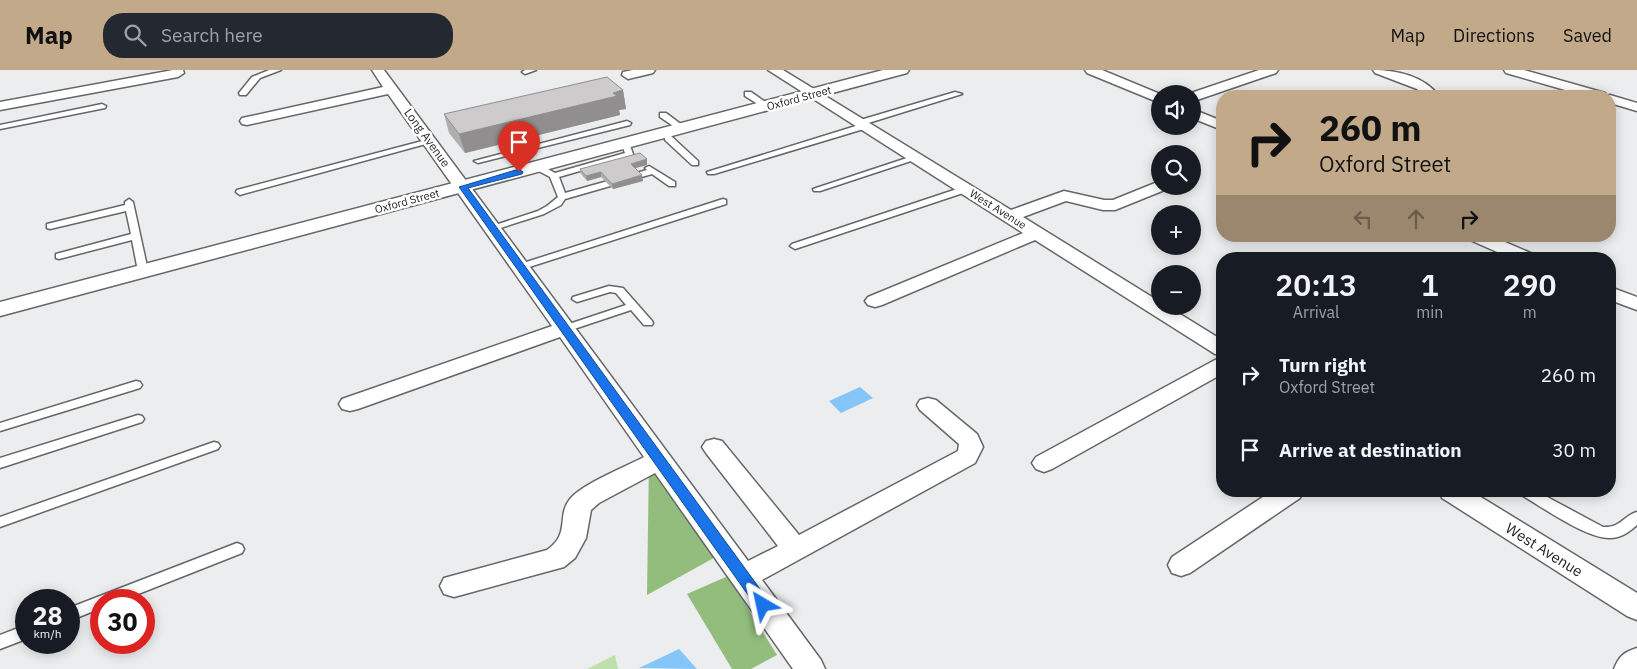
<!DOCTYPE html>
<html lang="en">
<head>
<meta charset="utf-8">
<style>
	:root { --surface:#171b24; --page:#242831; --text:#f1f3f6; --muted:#9ea1a6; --accent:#c2a989 }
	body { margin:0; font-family:"IBM Plex Sans",sans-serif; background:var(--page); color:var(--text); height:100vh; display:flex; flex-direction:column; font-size:19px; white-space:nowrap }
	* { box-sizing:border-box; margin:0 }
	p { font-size:16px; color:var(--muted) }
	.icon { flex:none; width:28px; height:28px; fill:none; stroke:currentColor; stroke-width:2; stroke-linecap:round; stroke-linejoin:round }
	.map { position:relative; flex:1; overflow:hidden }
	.panel { position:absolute; left:1216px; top:182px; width:400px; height:245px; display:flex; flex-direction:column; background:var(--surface); border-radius:20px; box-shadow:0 2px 12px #0003 }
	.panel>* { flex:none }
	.top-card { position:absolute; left:1216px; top:20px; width:400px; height:152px; border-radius:20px; box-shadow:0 2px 12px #0003; background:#c2a989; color:#111; overflow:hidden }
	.fabs { position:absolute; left:1151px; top:15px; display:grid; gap:10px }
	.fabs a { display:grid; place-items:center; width:50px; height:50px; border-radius:50%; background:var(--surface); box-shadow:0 2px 12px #0003; font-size:25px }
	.speed { position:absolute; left:15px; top:519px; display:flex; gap:10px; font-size:25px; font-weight:700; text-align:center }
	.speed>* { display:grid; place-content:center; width:65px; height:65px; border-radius:50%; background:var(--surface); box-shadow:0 2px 12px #0003; line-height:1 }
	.speed small { font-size:12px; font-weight:400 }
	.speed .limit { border:8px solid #d22; background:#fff; color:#111 }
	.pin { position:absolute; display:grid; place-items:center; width:42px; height:42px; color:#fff; margin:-51px -21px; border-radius:50% 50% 50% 0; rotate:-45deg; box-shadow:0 0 5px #0007 }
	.pin .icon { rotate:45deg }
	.me { position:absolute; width:55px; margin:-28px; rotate:324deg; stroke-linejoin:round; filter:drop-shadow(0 0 4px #0008) }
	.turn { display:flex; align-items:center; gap:18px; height:105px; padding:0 20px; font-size:22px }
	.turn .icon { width:65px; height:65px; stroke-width:2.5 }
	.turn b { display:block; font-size:35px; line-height:42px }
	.lanes { display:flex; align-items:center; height:48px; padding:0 20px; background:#0003; justify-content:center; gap:25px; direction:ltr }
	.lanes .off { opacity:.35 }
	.eta { display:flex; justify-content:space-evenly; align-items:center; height:85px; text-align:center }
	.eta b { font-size:30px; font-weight:600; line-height:35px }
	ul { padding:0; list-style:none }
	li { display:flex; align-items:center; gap:15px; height:75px; padding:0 20px }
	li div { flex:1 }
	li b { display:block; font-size:19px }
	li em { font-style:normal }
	header { display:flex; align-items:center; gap:30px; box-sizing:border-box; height:70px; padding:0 25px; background:var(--accent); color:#111 }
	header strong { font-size:24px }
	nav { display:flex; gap:28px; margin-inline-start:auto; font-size:18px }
	.search { width:350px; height:45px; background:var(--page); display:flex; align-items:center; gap:12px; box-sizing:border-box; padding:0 18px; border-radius:20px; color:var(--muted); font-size:19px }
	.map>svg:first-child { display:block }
</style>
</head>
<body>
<header>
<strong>Map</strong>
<div class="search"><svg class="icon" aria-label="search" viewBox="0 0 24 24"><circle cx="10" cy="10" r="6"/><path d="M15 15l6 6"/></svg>Search here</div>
<nav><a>Map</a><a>Directions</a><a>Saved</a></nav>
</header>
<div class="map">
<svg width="1637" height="599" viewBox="0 0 1637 599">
	<rect width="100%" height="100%" fill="#ecedee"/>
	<path fill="#bee1ac" d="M615 585 618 599H587Z"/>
	<path fill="#93bd7c" d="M649 390 719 485 647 525Z
		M728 506 777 585 751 599H732L687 524Z"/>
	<path fill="#84c6fa" d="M860 317 873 328 841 343 829 331Z
		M679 579 697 599 639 598Z"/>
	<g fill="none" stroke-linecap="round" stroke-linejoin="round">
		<g stroke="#656668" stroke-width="3">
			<path id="service" d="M269 0H281L260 8 246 25H240L239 23 252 7Z
				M536 0 525 4 522 2 525 0Z
				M745 22H751L771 36 764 38 745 26Z
				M955 22 962 24 865 54 868 56 867 58 714 104H708L707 102 859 55 856 53 857 51Z
				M102 34 106 36 105 38 0 59V55Z
				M660 43H666L686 58 679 60 660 47Z
				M627 51 631 53 630 55 478 93 474 91Z
				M665 66H671L698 91V95H692L665 70Z
				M426 70 433 72 243 124 240 125 236 122 237 120Z
				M622 71 629 73 633 84 632 86 559 107 565 123 647 100 645 98 649 96 675 112V116H669L652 104 565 129 561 135 544 144 491 161 486 158 538 141 547 136 558 127 550 107 535 99V95H541L555 103 625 83 621 73Z
				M913 86 920 88 820 121H814L813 119Z
				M966 116 970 119 969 121 795 179 790 176 792 174Z
				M129 129 133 132 148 201 146 203 143 204 138 201 132 170 59 189 56 188V184L131 164 126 141 50 159 47 158V154L125 135V132Z
				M723 129 726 130V134L523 199 520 200 515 197 517 195Z
				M609 216 623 218 652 251 653 253 652 255H644L631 240 568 261H560L559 259 560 257 626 235 616 223 610 222 577 232 572 229 573 227Z
				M136 311 140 312 142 315 140 318 0 361V353Z
				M138 345 142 346 144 349 142 352 0 398V388Z
				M214 372 218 373 220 376 218 379 0 457V447Z
				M1519 421H1536L1603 457C1621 458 1623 446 1637 442V455C1629 462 1621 468 1610 468 1587 469 1542 437 1520 424Z
				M237 473 242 475 244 479 242 483 123 530H101V538L69 551V538Z
				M26 555V569L0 579V565Z"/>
		</g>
		<g stroke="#656668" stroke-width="3">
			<path id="minor" d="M173 0H183L184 3 178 7 0 40V32Z
				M372 0H384L748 491 778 476 706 383 702 377 706 371 714 369 722 371 799 465 958 381 959 374 920 340 917 335 920 330 928 328 936 330 977 364 983 377 975 393 762 510 821 590 825 599H793L655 403 599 433 591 440 586 468 575 488 564 497 454 527 444 524 440 516 444 508 547 480C571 463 556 447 570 429 582 414 625 397 644 387L560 267 358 339 350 341 342 339 339 334 342 329 552 256 388 24 247 55 242 54 240 51 242 48 247 47 383 17Z
				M633 0H655L653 3 628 9 622 5 623 2Z
				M768 0H783L1011 140 1064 121 1104 130H1113L1160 111V116H1169L1167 119 1115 140H1103L1066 131 1023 147 1160 232V236H1167L1222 270V285L1215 284 1035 170 882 235 875 237 868 235 865 231 868 227 1023 163Z
				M1085 0H1102L1160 24V33L1087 3Z
				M1259 0H1278L1276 3 1197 30 1192 31V24H1188Z
				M1373 0C1396 0 1424 6 1439 26H1425L1417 19 1375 3Z
				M1504 0H1524L1605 23 1607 26 1610 25 1637 33V41L1610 33V26H1586L1506 3Z
				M1192 39 1222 51V60L1192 48Z
				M1467 166H1491L1535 185 1538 189H1513L1470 170Z
				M1610 217 1637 227V240L1610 230Z
				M1222 288V304L1052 399 1044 402 1036 399 1032 393 1036 387 1215 290Z
				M1272 421H1303L1300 428 1190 503 1181 506 1172 503 1168 495 1172 487Z
				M1439 421H1471L1637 523V550L1627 546 1442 428Z"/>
		</g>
		<g stroke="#656668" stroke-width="3">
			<path id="tertiary" d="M883 0H909L907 3 0 246V232Z
				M1637 578V599H1614C1619 586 1624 582 1637 578Z"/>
		</g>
		<use href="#service" fill="#fff" fill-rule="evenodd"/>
		<use href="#minor" fill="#fff" fill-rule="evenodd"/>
		<use href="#tertiary" fill="#fff" fill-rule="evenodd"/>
	</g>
	<path fill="#b0afaf" d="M623 20 626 39 619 40 620 45 465 83 449 63 444 44Z
		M647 89V95L635 98 643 111 613 119 601 107 587 111 581 104 580 99Z"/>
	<path fill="#908e8f" d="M623 20 626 39 619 40 620 45 465 83 459 64Z
		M647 89V95L632 99 631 94Z
		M601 102V107L587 111 586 106Z
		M642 105 643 111 613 119 612 114Z"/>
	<path fill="#cdcbcc" stroke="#908e8f" d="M607 7 623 20 613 23 617 26 459 64 444 44Z
		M640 83 647 89 631 94 642 105 612 114 601 102 586 106 580 99Z"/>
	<path fill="#1a73e8" stroke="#114b97" d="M519 99 523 102 522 104 468 118 768 530 771 535 768 539 763 541 758 539 459 117Z"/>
	<g text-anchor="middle" stroke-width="5" stroke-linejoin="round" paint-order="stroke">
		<g font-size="11" fill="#1c1d1d" stroke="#fff">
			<text transform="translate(799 28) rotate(-15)" y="4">Oxford Street</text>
			<text transform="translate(407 131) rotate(-15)" y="4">Oxford Street</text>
			<text transform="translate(998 139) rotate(32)" y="4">West Avenue</text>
		</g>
		<g font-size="12" fill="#1c1d1d" stroke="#fff">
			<text transform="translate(427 68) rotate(54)" y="4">Long Avenue</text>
		</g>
		<g font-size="15" fill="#1c1d1d" stroke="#fff">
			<text transform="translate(1544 480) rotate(32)" y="5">West Avenue</text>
		</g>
	</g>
</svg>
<div class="fabs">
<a><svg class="icon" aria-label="sound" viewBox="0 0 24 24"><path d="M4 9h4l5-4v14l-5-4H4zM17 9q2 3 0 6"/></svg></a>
<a><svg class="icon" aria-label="search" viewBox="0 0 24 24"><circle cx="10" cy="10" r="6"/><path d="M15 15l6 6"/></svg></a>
<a>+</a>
<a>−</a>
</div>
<div class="speed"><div>28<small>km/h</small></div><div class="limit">30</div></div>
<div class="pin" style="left:519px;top:102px;background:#d93025"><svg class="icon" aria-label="arrive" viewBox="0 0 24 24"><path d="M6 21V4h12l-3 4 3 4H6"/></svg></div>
<svg class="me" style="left:763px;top:535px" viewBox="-20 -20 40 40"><path d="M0-17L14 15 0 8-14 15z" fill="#1a73e8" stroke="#fff" stroke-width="4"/></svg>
<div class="top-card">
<div class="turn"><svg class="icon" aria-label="right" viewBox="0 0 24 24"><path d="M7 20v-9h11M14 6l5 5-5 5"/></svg><div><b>260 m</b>Oxford Street</div></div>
<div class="lanes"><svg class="icon off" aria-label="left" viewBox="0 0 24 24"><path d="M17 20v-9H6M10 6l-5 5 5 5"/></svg><svg class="icon off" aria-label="ahead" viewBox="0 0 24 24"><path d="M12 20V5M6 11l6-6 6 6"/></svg><svg class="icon" aria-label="right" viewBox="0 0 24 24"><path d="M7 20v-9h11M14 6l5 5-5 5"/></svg></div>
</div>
<section class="panel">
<div class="eta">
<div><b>20:13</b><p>Arrival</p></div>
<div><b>1</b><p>min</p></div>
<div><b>290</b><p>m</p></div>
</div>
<ul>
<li><svg class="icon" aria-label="right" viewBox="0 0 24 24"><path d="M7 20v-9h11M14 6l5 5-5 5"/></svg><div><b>Turn right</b><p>Oxford Street</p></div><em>260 m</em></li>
<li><svg class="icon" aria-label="arrive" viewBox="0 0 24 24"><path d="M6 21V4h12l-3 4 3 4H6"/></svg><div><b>Arrive at destination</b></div><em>30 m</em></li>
</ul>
</section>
</div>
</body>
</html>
